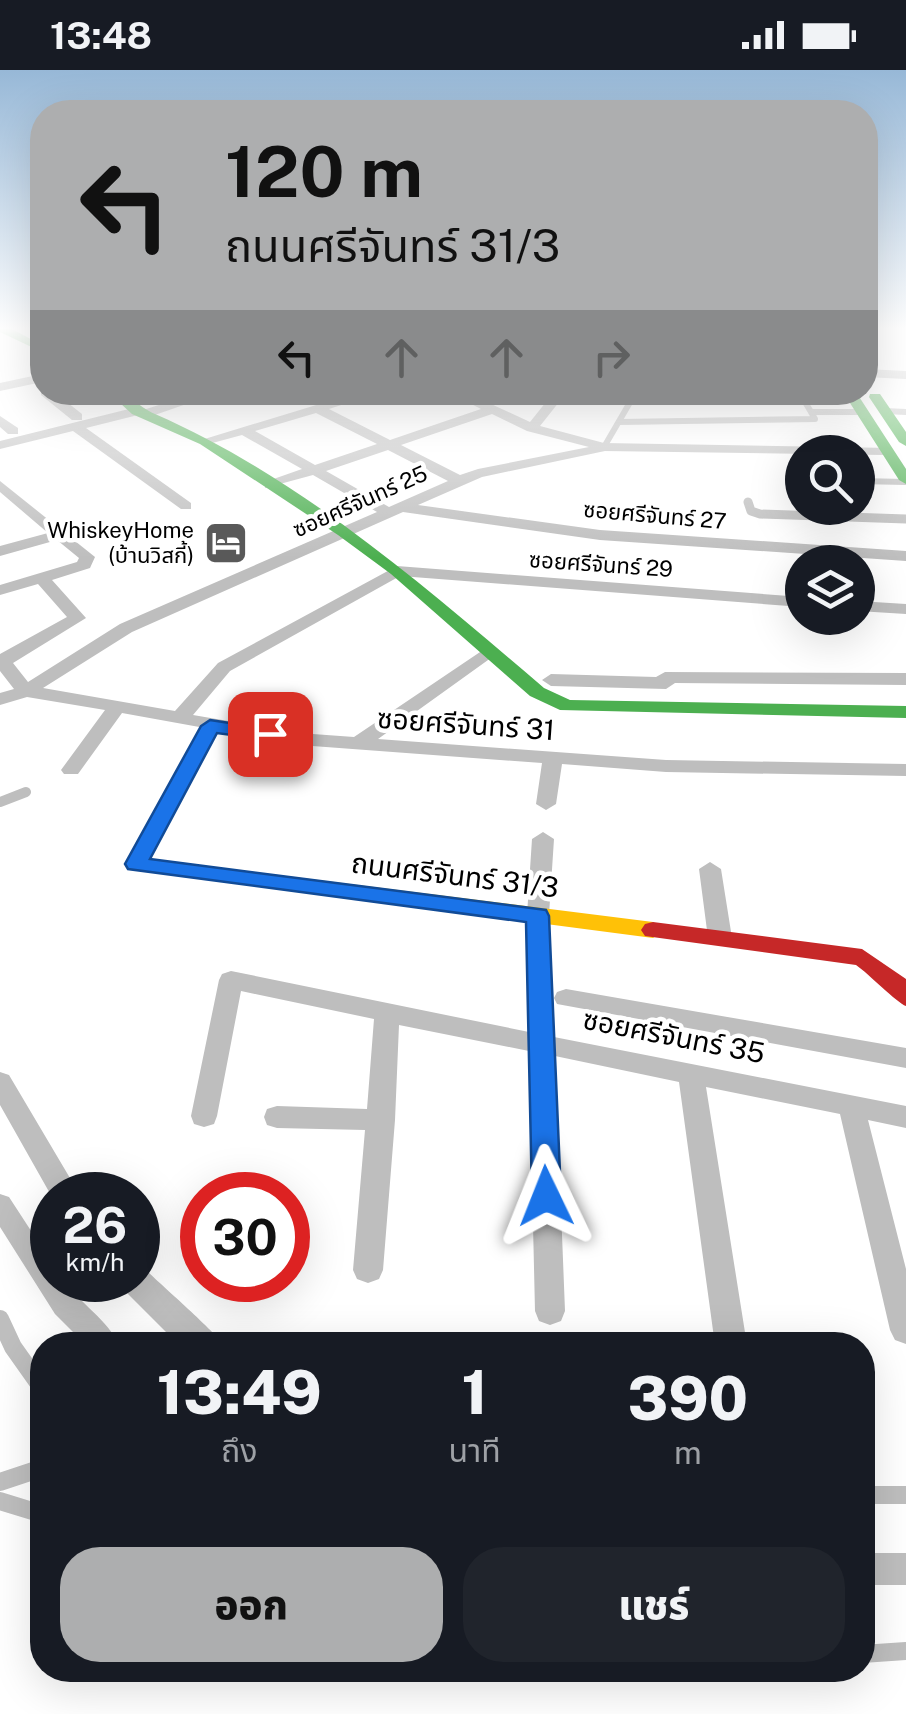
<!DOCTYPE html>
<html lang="th">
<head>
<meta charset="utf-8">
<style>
	:root { --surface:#171b24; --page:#20242c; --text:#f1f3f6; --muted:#9ea1a6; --accent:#adaeaf }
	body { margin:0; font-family:"Public Sans","Noto Sans Thai",sans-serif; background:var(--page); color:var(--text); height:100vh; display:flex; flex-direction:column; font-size:38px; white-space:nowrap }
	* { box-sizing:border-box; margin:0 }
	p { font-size:32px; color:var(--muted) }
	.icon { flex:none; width:55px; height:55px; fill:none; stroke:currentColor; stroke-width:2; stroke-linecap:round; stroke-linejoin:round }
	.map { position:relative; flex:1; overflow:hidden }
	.drawer { position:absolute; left:30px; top:1262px; width:845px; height:350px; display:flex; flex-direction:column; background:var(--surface); border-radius:40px; box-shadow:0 10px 40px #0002 }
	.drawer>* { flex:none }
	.banner { position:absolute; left:30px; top:30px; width:848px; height:305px; border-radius:40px; box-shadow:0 10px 40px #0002; background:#adaeaf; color:#111; overflow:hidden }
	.tools { position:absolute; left:785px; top:365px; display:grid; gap:20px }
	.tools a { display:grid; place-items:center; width:90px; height:90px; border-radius:50%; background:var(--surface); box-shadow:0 10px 40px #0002; font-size:50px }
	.speed { position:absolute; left:30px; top:1102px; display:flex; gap:20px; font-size:50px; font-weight:700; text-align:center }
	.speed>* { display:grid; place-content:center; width:130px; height:130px; border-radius:50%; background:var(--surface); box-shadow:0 10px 40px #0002; line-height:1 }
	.speed small { font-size:25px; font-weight:400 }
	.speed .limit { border:15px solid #d22; background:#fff; color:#111 }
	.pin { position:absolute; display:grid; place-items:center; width:85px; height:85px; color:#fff; margin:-42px; border-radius:20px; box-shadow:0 5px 15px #0006 }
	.me { position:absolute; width:110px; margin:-55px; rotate:358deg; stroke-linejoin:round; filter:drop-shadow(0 0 8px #0008) }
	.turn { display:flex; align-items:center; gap:35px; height:210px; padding:0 30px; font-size:45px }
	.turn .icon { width:130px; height:130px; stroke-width:2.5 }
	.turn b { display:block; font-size:70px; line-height:85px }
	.lanes { display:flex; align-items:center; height:95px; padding:0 30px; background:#0003; justify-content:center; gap:50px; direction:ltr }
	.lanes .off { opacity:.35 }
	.eta { display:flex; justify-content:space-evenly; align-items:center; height:170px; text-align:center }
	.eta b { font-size:60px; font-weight:800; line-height:70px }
	.button { display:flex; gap:20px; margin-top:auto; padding:20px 30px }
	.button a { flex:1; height:115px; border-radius:40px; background:var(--accent); color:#111; font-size:40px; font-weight:800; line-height:115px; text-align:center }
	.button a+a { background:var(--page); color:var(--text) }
	.status { display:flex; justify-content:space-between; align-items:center; height:70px; padding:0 50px; background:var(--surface); direction:ltr }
	.status svg { height:28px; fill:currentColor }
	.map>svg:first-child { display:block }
</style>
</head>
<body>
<div class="status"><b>13:48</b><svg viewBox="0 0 49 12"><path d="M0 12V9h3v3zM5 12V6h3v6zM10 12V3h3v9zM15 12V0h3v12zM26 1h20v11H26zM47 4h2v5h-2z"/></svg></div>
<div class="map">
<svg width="906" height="1644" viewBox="0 0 906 1644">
	<rect width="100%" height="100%" fill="#fff"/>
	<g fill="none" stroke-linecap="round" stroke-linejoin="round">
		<path fill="#bebebe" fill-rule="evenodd" d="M0 1124 9 1127 52 1193V1210H64C79 1233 108 1250 119 1275H86L55 1244 0 1157Z
			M862 1483H906V1515H862Z"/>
		<path stroke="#bebebe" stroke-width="6" d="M799 322 811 342
			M635 325 771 322
			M885 341 906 342
			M811 342H861
			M619 352 815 349 811 342
			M604 377 636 322
			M858 395 866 411
			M858 411 906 412"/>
		<path stroke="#bebebe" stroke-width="9" d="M748 432 751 441 760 444 906 449"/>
		<path stroke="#bebebe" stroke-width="10" d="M0 732 26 722"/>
		<path stroke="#bebebe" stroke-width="18" d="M0 1249 13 1277 42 1318
			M0 1412 42 1398
			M862 1425H906
			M0 1431 42 1444
			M862 1584 906 1581"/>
		<path fill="#bebebe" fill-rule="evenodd" d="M865 299 906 301V309L865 307Z
			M42 304V312L0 321V313Z
			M41 319 54 322 82 344V350H72L41 325Z
			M200 322H221L149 347 138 345 86 358 191 433V439H181L73 361 0 379V371L137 337 143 340Z
			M359 322H381L329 339 390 370 481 339 448 322H465L530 352 554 322H567L540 356 604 373 891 378V384L886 385 605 381 482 407 418 435 600 460 906 481V491L600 470 403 442 132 562 43 618 175 641 218 593 397 496 802 527V537L400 506 230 601 193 645 299 663 354 667 489 576 495 577V585L378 669 666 690 906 694V706L666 702 562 694 556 734 546 740 536 734 542 693 299 675 122 643 78 704H64L61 700 105 640 27 627 0 635V623L14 619 0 601V584L67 547 38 514 0 525V515L77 492 79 488 57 470 0 486V476L48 463 0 422V411L95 487 90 498 52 510 86 548 13 593 28 612 120 554 377 442 313 405 265 418V412L302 399 242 365 205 375 198 371ZM316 343 377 374 315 395 255 361ZM492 344 527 361 589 377 478 399 460 405 401 375ZM388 380 448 411 389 437 326 401Z
			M0 346 18 358V364H8L0 357Z
			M858 531 906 534V544L858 541Z
			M665 602 906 603V615L675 613 666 619 551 616 542 610 551 604 656 607Z
			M543 762 554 769 549 845 554 967 906 1036V1058L868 1050 906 1199V1274L895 1270 890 1260 840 1044 706 1017 747 1275H715L679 1012 555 986 565 1241 561 1251 550 1255 539 1251 535 1241 529 981 399 955 395 1050 383 1200 379 1209 368 1213 357 1209 353 1200 365 1060 277 1058 267 1055 264 1047 267 1039 277 1036 367 1039 374 949 241 921 217 1046 214 1054 204 1057 194 1054 191 1046 219 910 222 904 231 901 529 962 527 845 532 769Z
			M710 792 721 799 732 868 720 876 708 868 699 799Z
			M566 919 906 978V998L557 934 554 928 557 922Z
			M0 1002 9 1005 80 1125 52 1127 0 1035Z
			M138 1197 146 1200C160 1214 218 1264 223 1275H179L124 1220 120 1210H138Z"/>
		<path fill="#4caf50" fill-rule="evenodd" d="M0 258H10L42 275V282L0 262Z
			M108 322C128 322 137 336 155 344 301 408 423 515 544 618L570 630 906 636V648L560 640 530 626 391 504 338 465 200 374 132 344Z
			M843 322H856L906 399V414L899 410Z
			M870 324H880L906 362V376L899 372 869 327Z"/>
		<path fill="#ffc107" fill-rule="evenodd" d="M211 650 221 656 150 789 653 852 665 860 653 868 128 799 125 794 201 656Z"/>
		<path fill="#c62828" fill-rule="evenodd" d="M653 852 862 879 906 909V936C897 933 869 904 856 895L645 866 641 860 645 854Z"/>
	</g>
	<linearGradient id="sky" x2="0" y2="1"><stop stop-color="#97b8d7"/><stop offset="0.53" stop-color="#fff"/><stop offset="1" stop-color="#fff" stop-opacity="0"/></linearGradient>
	<rect width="906" height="488" fill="url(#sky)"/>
	<path fill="#1a73e8" stroke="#114b97" stroke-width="2.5" d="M210 650 270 659 279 664 270 670 217 663 150 789 546 840 549 846 561 1126 557 1135 546 1138 536 1135 532 1126 526 852 128 799 125 794 201 656Z"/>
	<defs>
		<g id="hotel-square" transform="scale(2.25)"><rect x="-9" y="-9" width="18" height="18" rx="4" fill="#595959" stroke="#fff"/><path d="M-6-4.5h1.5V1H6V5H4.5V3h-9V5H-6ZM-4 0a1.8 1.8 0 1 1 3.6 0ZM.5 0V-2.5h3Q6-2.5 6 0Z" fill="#fff"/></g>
	</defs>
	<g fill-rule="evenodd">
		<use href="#hotel-square" x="226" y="473"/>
	</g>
	<g text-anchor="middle" stroke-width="9" stroke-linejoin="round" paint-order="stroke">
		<g font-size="22" fill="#000" stroke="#fff">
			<text transform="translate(360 431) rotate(-24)" y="8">ซอยศรีจันทร์ 25</text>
			<text transform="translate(655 445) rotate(5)" y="8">ซอยศรีจันทร์ 27</text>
			<text transform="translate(601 494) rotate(4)" y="8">ซอยศรีจันทร์ 29</text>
		</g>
		<g font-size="22" fill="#000" stroke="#fff" text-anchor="end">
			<text x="194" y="468">WhiskeyHome<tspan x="194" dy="25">(บ้านวิสกี้)</tspan></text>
		</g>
		<g font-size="28" fill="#000" stroke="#fff">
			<text transform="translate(466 654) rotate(4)" y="10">ซอยศรีจันทร์ 31</text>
			<text transform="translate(455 805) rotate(7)" y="10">ถนนศรีจันทร์ 31/3</text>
			<text transform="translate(674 966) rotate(11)" y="10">ซอยศรีจันทร์ 35</text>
		</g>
	</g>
</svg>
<div class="tools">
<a><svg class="icon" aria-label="search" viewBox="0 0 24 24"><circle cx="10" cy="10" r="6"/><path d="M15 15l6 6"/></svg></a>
<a><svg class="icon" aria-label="layers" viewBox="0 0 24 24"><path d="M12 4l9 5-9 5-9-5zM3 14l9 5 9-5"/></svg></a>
</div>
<div class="speed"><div>26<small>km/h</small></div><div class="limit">30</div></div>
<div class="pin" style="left:270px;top:664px;background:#d93025"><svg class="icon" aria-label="arrive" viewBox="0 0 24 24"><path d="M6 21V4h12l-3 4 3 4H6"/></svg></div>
<svg class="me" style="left:546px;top:1126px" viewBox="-20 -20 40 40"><path d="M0-17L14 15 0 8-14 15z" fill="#1a73e8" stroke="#fff" stroke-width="4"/></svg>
<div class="banner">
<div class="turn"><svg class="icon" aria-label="left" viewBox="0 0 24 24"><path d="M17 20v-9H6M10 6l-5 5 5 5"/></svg><div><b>120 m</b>ถนนศรีจันทร์ 31/3</div></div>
<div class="lanes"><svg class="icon" aria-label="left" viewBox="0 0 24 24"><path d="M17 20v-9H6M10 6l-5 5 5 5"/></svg><svg class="icon off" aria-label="ahead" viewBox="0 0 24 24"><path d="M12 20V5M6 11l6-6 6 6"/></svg><svg class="icon off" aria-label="ahead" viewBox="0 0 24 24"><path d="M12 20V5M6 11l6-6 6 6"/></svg><svg class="icon off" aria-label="right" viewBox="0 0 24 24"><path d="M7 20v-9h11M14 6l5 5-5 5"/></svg></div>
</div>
<section class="drawer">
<div class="eta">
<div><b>13:49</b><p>ถึง</p></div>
<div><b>1</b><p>นาที</p></div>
<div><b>390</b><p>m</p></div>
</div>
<div class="button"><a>ออก</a><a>แชร์</a></div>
</section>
</div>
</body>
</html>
